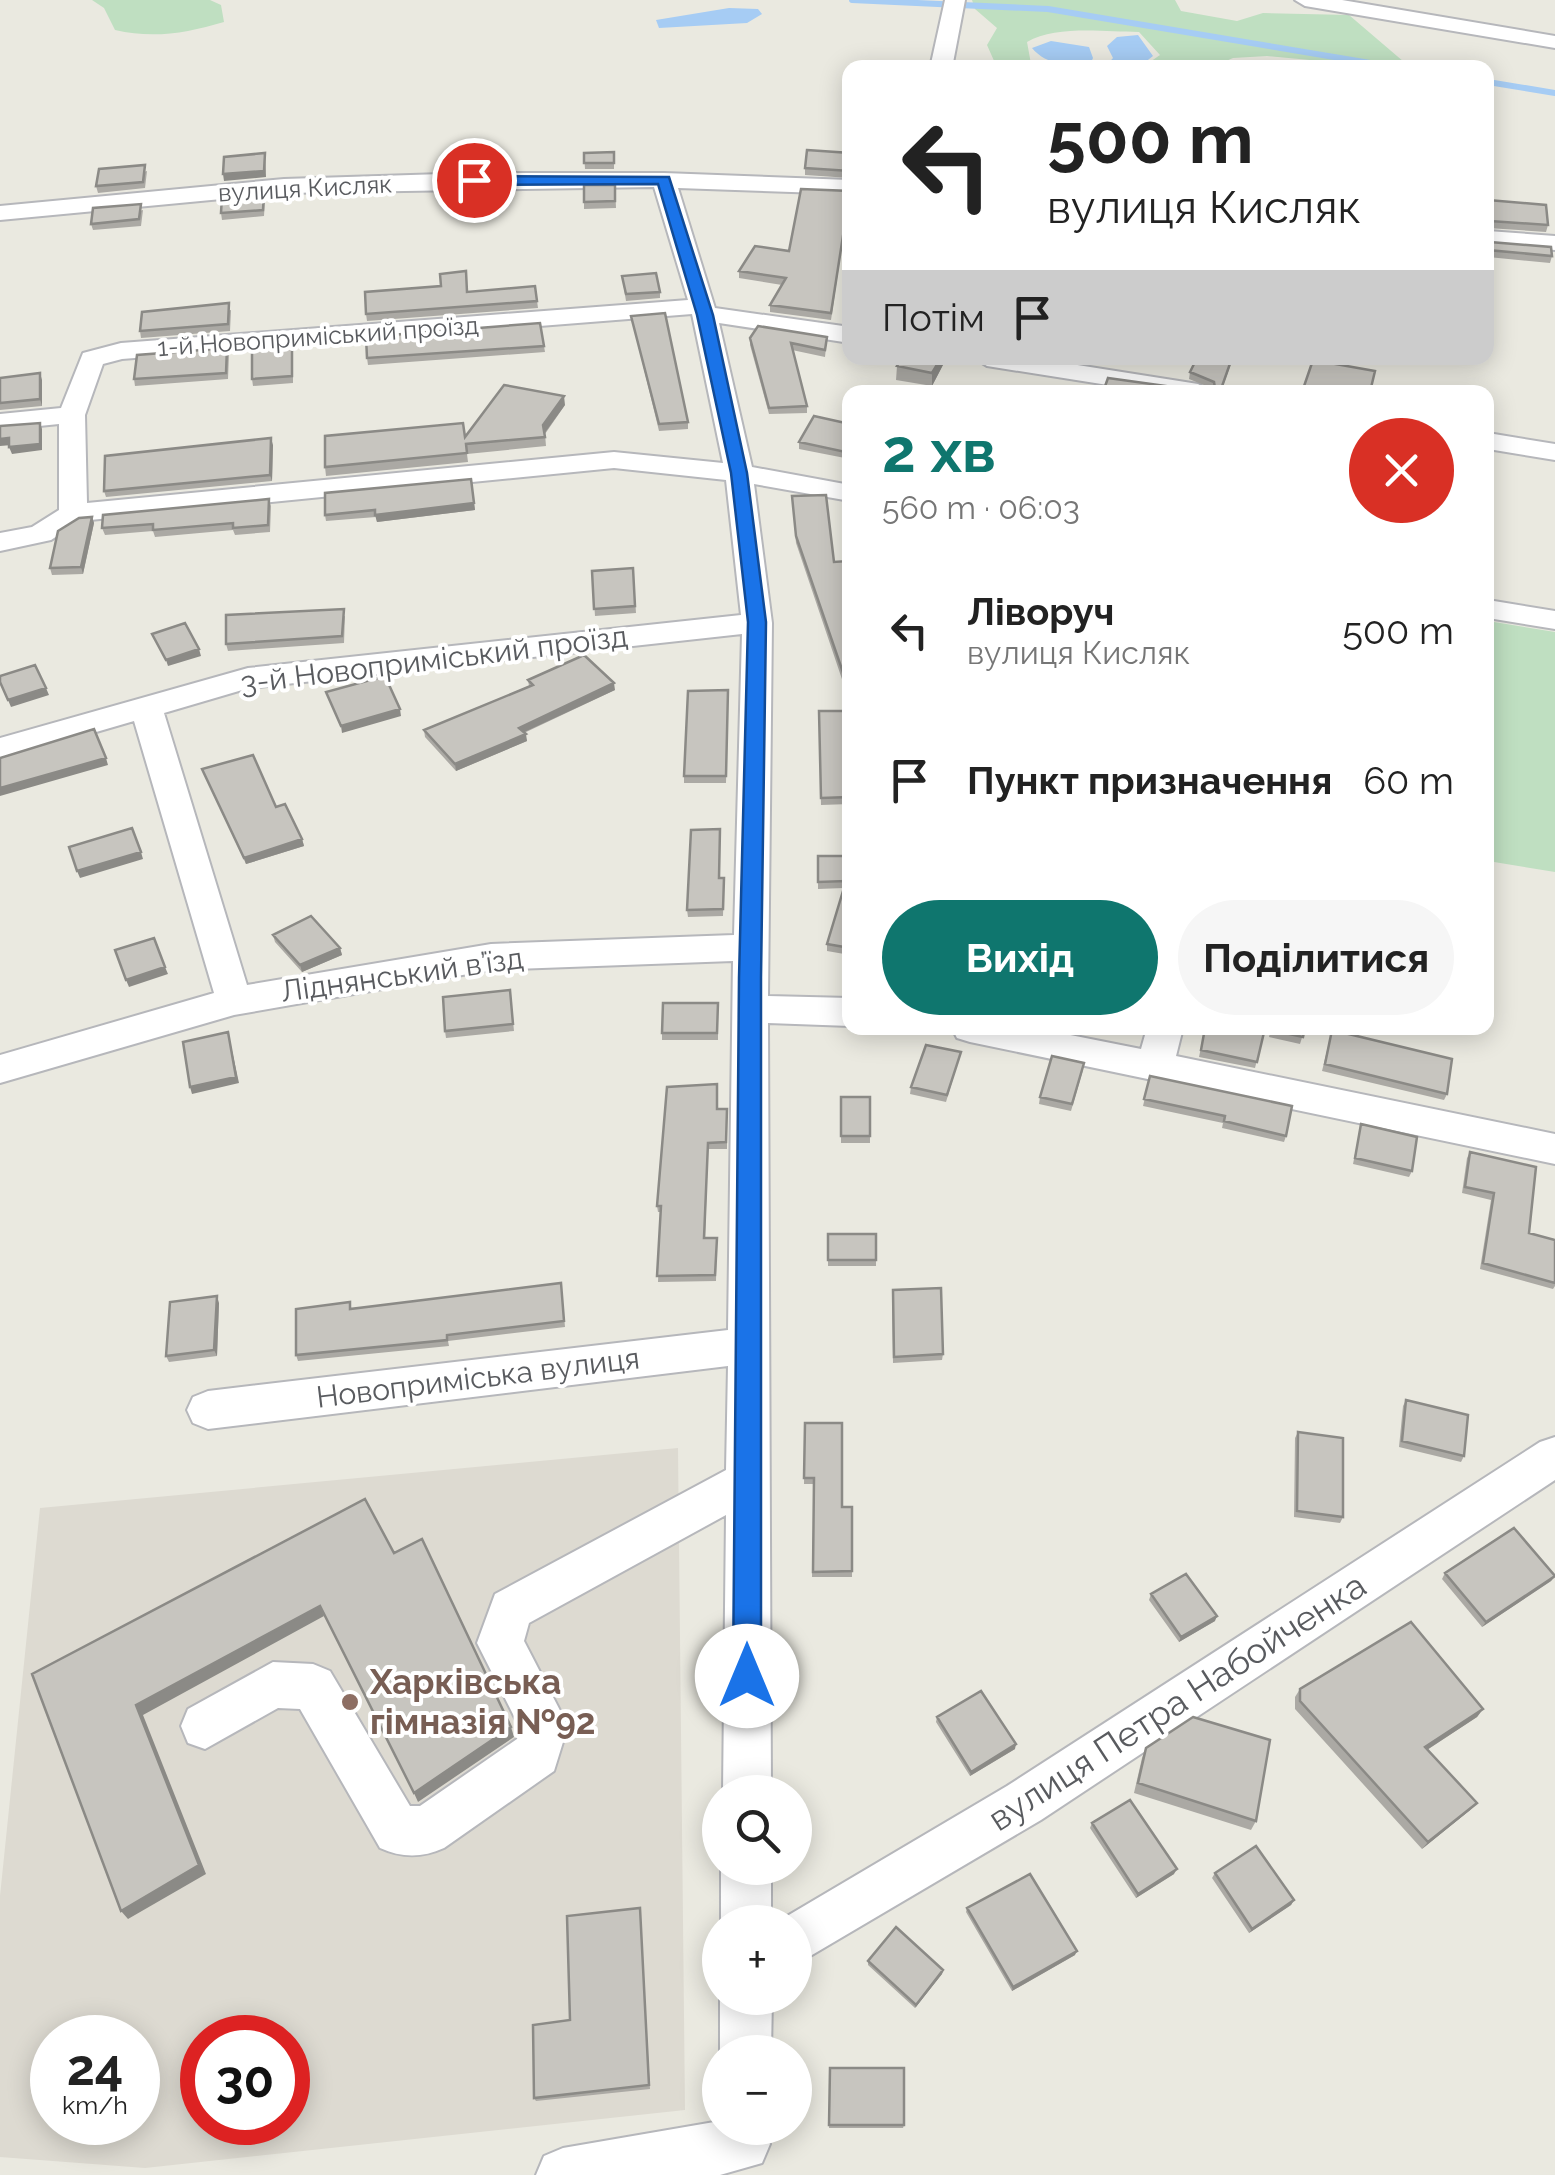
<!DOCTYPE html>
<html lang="uk">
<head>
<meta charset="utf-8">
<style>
	:root { --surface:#fff; --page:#f6f6f6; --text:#222; --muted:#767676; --accent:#0f766e }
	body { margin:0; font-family:Raleway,sans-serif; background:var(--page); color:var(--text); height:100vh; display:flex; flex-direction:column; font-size:38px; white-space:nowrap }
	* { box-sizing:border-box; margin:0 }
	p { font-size:32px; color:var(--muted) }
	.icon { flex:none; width:55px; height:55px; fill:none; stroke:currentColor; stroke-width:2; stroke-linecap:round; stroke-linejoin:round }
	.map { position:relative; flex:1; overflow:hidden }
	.panel { position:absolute; left:842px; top:385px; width:652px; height:650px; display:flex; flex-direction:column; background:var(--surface); border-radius:20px; box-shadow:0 5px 25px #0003 }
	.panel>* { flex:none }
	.hud { position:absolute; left:842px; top:60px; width:652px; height:305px; border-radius:20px; box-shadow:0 5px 25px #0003; background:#fff; color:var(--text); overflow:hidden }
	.controls { position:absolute; left:702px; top:1775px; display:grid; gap:20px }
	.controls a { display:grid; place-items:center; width:110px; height:110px; border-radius:50%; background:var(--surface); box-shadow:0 5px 25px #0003; font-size:50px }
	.speed { position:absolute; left:30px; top:2015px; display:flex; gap:20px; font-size:50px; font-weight:700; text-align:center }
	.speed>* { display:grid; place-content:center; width:130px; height:130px; border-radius:50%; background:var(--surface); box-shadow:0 5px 25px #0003; line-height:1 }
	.speed small { font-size:25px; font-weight:400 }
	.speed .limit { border:15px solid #d22; background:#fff; color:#111 }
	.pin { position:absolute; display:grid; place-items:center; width:85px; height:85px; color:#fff; margin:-42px; border:5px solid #fff; border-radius:50%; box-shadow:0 2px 10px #0007 }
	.me { position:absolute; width:110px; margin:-55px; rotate:0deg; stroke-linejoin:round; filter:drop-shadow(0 0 8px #0008) }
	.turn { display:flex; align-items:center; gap:35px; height:210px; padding:0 40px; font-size:45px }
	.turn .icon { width:130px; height:130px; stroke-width:2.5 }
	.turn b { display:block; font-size:70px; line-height:85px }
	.then { display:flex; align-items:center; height:95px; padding:0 40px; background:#0003; gap:20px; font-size:38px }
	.round { display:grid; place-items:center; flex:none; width:105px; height:105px; border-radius:52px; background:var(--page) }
	.head { display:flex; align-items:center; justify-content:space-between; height:170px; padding:0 40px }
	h1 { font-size:60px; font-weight:700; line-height:75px; color:var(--accent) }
	.primary-button { display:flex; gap:20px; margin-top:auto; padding:20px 40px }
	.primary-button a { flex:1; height:115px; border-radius:60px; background:var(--accent); color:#fff; font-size:40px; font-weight:700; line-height:115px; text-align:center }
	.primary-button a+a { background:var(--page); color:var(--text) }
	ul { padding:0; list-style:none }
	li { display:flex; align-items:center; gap:30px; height:150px; padding:0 40px }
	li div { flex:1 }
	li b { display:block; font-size:38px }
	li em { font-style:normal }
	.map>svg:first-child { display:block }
</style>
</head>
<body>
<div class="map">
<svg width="1555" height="2175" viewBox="0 0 1555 2175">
	<rect width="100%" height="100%" fill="#eae9e0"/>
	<path fill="#dddad1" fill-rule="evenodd" d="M678 1448 685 2110 145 2168 0 2157V1896L40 1508ZM52 2038H138V2122H52ZM202 2038H288V2122H202Z"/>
	<path fill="#bfdfc1" d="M92 0H210L221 5 224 22C187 33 153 39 115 30L104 8Z
		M972 0H1175L1181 11 1237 21 1263 13 1349 15 1404 62 1445 67H1384L1267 56 1233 58 1217 65 1149 67 1147 64 1160 55 1139 32C1104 32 1056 25 1027 42L1031 64 1014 67 995 63 987 45 997 28 975 9Z
		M1488 621 1555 632V872L1488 861Z"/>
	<path fill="#a6ccf4" d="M729 8 758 9 762 14 747 23 659 28 656 20Z
		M1138 35 1153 56 1139 67H1105L1113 58 1107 46 1117 37Z
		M1051 41 1089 47 1093 58 1089 67C1068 64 1047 66 1032 48Z"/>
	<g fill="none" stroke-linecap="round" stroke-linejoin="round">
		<path stroke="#a6ccf4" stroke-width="6" d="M852 0 1048 9 1400 68
			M1488 82 1555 93"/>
		<g stroke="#b6b7bb" stroke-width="4">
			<path id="minor" d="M945 0H965L952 68H930Z
				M1295 0H1342L1555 36V48L1305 6Z
				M474 173H664L850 180V194L678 188 715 308 850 327V343L719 323 752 467 850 485V501L754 484 772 623 768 996 850 998V1026L768 1023 771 1792H723L726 1515 529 1623 524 1641 568 1726 554 1771 444 1848C422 1858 402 1858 380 1848L300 1709 278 1708 205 1749 188 1743 181 1726 188 1709 273 1662 313 1664 330 1671 410 1806H420L517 1739 520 1728 477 1643 495 1594 726 1470 728 1366 208 1429 193 1423 187 1410 193 1397 208 1391 728 1330 733 961 491 970 234 1015 0 1083V1055L214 993 134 721 0 760V738L248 668 741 615 726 480 614 468 80 521 51 540 0 551V533L32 527 59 510V424L0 430V414L61 408 83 353 121 343 688 300 654 187 284 193 0 220V206L284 179ZM692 314 723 463 614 452 87 503 85 415 103 364 122 359ZM742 634 734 935 491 944 247 985 164 713 249 688Z
				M1488 231 1555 236V250L1488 245Z
				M974 358H1033L1198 384 1211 392H1152L987 366Z
				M1488 433 1555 444V460L1488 449Z
				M1488 600 1555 611V629L1488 618Z
				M952 1028H1035L1141 1049 1147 1028H1183L1176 1056 1555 1134V1164L970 1042 957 1038Z
				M1555 1437V1480L1041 1820 795 1965V1922H777L1007 1786 1540 1442Z
				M721 1868H771V1922H721Z
				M720 1998H772L771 2052 720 2055Z
				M720 2121V2128H763L770 2144 762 2163 720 2175H536L544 2156 563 2148Z"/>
		</g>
		<use href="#minor" fill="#fff" fill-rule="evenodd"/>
	</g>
	<path fill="#aba9a4" d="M614 152V169H585L584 153Z
		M850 153V178L805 175V168Z
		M147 171 145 188 98 193 96 186Z
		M584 185H615L616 208 584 209Z
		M850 191 831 320 770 312V305L782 285 739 278V271L789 251Z
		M265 199 264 216 222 220 221 213Z
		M1488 200 1548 225 1546 232 1488 228Z
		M143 210 141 226 93 230 91 224Z
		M1488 240 1490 242 1552 256 1550 263 1488 257Z
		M622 276 660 292V298L626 301Z
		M535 286 538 308 367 321 366 314 468 292Z
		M231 310 230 331 141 338 140 331Z
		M631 316 688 422V429L659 431Z
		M540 323 545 352 368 365 367 358Z
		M827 337 825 357 792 350 807 406V413L769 414 750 345V338Z
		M227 348 229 354 228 379 135 386 134 379Z
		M293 352V383L253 386 252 379Z
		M902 358H944V363L932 386 896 380 897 366Z
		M1197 358H1233L1221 392 1189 379 1190 372Z
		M0 378 42 380V406L0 410Z
		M565 405 545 434 546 446 467 454 468 462 326 476 325 467 465 437Z
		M850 424V459L799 449V442Z
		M273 445 272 481 106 497 104 491Z
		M471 479 475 510 377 522 376 517 326 521 325 515Z
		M792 496 850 694H847L796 543Z
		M269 499 271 506 270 532 235 535 233 530 155 537 153 531 105 535 102 528Z
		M92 517 94 523 83 574 52 575 50 568Z
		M633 568 636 613 595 616 592 571Z
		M345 616 344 643 228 651 226 644Z
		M528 680 615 690 524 733 527 741 456 771 425 737 424 730 529 686Z
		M728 690 726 783H684V776Z
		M819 711H850V804L821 805Z
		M202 769 276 807 302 839 304 846 246 864Z
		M818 856H850V955L827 951V944L844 888 818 889Z
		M719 878H724L723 916 688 917 687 910Z
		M273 935 340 948 342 955 302 972 275 942Z
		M510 990 514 1031 446 1038 445 1031Z
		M718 1003V1040H662V1033Z
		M1205 1028H1265L1255 1068 1199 1057Z
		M1271 1028H1305L1300 1044 1269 1037Z
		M1332 1030 1447 1094 1444 1100 1322 1071Z
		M961 1052 946 1102 910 1094 911 1087Z
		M1083 1070 1071 1111 1039 1104 1040 1097Z
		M1150 1076 1286 1136 1284 1142 1222 1128 1223 1123 1143 1106Z
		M841 1097H870V1143H841Z
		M717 1109H727V1149H708L705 1238H717L716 1281 658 1282 661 1212H658L657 1206Z
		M1361 1124 1412 1171 1409 1177 1353 1164Z
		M1470 1152 1529 1233 1555 1240V1286L1553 1289 1480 1269 1491 1200 1462 1193 1467 1158Z
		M828 1234H876V1266H828Z
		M561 1283 565 1327 448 1341 449 1346 298 1361 296 1355 352 1309Z
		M892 1297 943 1354 942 1360 893 1363Z
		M219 1303 217 1356 169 1362 166 1356Z
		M1406 1400 1464 1456 1461 1462 1399 1447 1403 1406Z
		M805 1423 842 1507H852V1577H812L814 1484H804Z
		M1298 1432 1343 1517 1340 1523 1294 1517 1295 1438Z
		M1445 1573 1555 1576 1551 1581 1482 1627 1442 1579Z
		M1151 1594 1215 1621 1179 1642 1149 1600Z
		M1300 1689 1483 1709 1477 1717 1427 1750 1470 1810 1422 1849 1295 1709V1697Z
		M937 1717 1015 1749 970 1776 936 1722Z
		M1146 1748 1256 1821 1251 1830 1134 1793 1142 1758Z
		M1092 1823 1174 1874 1136 1898 1090 1828Z
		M1215 1873 1294 1900 1291 1905 1249 1933 1212 1878Z
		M967 1908 1075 1955 1012 1991 966 1912Z
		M640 1912 650 2089 536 2101 534 2098 570 2020Z
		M868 1961 943 1970 942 1974 915 2008 868 1965Z
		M830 2068 904 2125 903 2128H829Z"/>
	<path fill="#8b8a86" d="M265 153 266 177 224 181 223 174Z
		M941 358H944V363L932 386V373Z
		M40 373 42 380V406L40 399Z
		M564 396 565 405 544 434 543 425Z
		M40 423 42 429V450L12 454 9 447Z
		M9 438 12 445 0 446V439Z
		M271 438 273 445 272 481 270 475Z
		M474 503 475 510 377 522 375 515Z
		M92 517 94 523 83 574 81 567Z
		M199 649 201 656 168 666 166 660Z
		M614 683 615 690 520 734 519 728Z
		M46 688 49 695 11 707 8 700Z
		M400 709 401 716 342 733 341 726Z
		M526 734 527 741 456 771 455 764Z
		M106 758 108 765 0 796V788Z
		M302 839 304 846 246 864 244 858Z
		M141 852 143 859 80 878 77 871Z
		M340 948 342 955 302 972 300 965Z
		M165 967 168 974 129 987 126 980Z
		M228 1032 239 1083 192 1094 190 1087Z
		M217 1296 219 1303 217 1356 214 1350Z
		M1555 1576 1551 1581 1482 1627 1486 1622Z
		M320 1606 324 1616 143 1715 206 1874 128 1919 121 1911 136 1705Z
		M1217 1616 1215 1621 1179 1642 1181 1637Z
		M1483 1709 1477 1717 1419 1755 1425 1747Z
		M511 1727 514 1737 418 1802 414 1793Z
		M1016 1744 1015 1749 970 1776 971 1772Z
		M1477 1803 1470 1810 1422 1849 1428 1842Z
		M1177 1869 1174 1874 1136 1898 1138 1894Z
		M1294 1900 1291 1905 1249 1933 1252 1929Z
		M1077 1951 1075 1955 1012 1991 1013 1987Z
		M943 1970 942 1974 915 2008 916 2005Z"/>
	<path fill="#c7c5bf" stroke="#8b8a86" stroke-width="2.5" d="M807 150 850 153V171L805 168Z
		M614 152V163H584V153Z
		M265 153 264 171 223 174 224 157Z
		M145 165 143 182 96 186 99 169Z
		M584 185H615V201L584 202Z
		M801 189 850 191 831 313 770 305 786 278 739 271 755 246 789 251Z
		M264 192 263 210 221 213 222 196Z
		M1488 200 1546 205 1548 225 1490 221 1488 223Z
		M141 204 139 219 91 224 93 208Z
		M1488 240 1490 242 1551 247 1552 256 1488 250Z
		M466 271 467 292 535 286 537 301 366 314 365 292 441 286 440 274Z
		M656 273 660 292 626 294 622 276Z
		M229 303 228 324 140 331 142 312Z
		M665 313 688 422 659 424 631 316Z
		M540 323 544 346 367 358 366 337Z
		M758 326 827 337 825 350 791 343 807 406 769 408 750 338Z
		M292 345V376L252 379V348Z
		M227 348 226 373 134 379 137 355Z
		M902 358H941L932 373 897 366Z
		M1197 358H1232L1220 392H1180L1182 389 1215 388 1214 382 1190 372Z
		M1313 360 1375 371 1370 392H1302Z
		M40 373V399L0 403V378Z
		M1108 378 1173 387 1171 392H1103Z
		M504 385 564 396 543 425 545 437 466 444 467 453 325 467V436L463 423 465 437Z
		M814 416 850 424V453L799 442Z
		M40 423V444L9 447V438L0 439V426Z
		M271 438 270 475 104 491 105 456Z
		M471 479 474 503 375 515V510L325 515V493Z
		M826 495 834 562 848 561 850 567V687H848L796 536 792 496Z
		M269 499 268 525 233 528V523L153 530V524L102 528 103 515Z
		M92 517 81 567 50 568 58 531 79 518Z
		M633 568 635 606 594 609 592 571Z
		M344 609 342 636 226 644V615Z
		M185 623 199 649 166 660 152 634Z
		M584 655 614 683 519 728 526 734 455 764 424 730 533 685 528 680Z
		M35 665 46 688 8 700 0 682V676Z
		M385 676 400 709 341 726 326 692Z
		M728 690 726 776H684L688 691Z
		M819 711H850V797L821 798Z
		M94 729 106 758 0 788V758Z
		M253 755 276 807 285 804 302 839 244 858 202 769Z
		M132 828 141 852 77 871 69 847Z
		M720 829 719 878H724L723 909 687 910 691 830Z
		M818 856H850V948L827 944 846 881 818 882Z
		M311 916 340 948 300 965 273 935Z
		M154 938 165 967 126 980 115 950Z
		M510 990 513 1024 445 1031 443 997Z
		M663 1003H718L717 1033H662Z
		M1205 1028H1265L1257 1062 1201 1050Z
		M1272 1028H1305L1303 1037 1271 1030Z
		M1332 1030 1452 1059 1447 1094 1325 1064Z
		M228 1032 236 1077 190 1087 183 1042Z
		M926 1045 961 1052 947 1095 911 1087Z
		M1052 1056 1084 1063 1072 1104 1040 1097Z
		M1150 1076 1292 1106 1286 1136 1224 1121 1225 1116 1144 1099Z
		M717 1084V1109H727L726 1142 708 1143 704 1238H717L715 1275 657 1276 661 1206H657L667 1087Z
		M841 1097H870V1136H841Z
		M1361 1124 1417 1137 1412 1171 1355 1158Z
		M1470 1152 1536 1167 1529 1233 1555 1240V1283L1483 1263 1494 1193 1465 1187Z
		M828 1234H876V1260H828Z
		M561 1283 564 1321 447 1335V1340L296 1355V1309L350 1302V1309Z
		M941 1288 943 1354 894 1357 893 1290Z
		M217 1296 214 1350 166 1356 170 1302Z
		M1406 1400 1468 1415 1464 1456 1402 1441Z
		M805 1423H842V1507H852V1571L813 1572 814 1478H804Z
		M1298 1432 1343 1438V1517L1297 1511Z
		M365 1499 394 1553 422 1539 511 1727 414 1793 320 1606 136 1705 199 1865 121 1911 32 1674Z
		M1514 1528 1555 1576 1486 1622 1445 1573Z
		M1186 1574 1217 1616 1181 1637 1151 1594Z
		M1411 1622 1483 1709 1425 1747 1477 1803 1428 1842 1300 1701V1689Z
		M981 1691 1016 1744 971 1772 937 1717Z
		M1193 1717 1270 1740 1256 1821 1138 1783 1146 1748Z
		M1130 1800 1177 1869 1138 1894 1092 1823Z
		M1256 1846 1294 1900 1252 1929 1215 1873Z
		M1030 1874 1077 1951 1013 1987 967 1908Z
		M640 1908 649 2085 534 2098 533 2025 570 2020 567 1916Z
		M896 1927 943 1970 916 2005 868 1961Z
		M830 2068H904V2125H829Z"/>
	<path fill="#1a73e8" stroke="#114b97" stroke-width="2.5" d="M669 177 713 315 747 473 766 622 761 978V1676L757 1685 747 1689 737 1685 733 1676 739 978 748 622 731 473 697 315 658 184 474 185 467 180 474 176Z"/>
	<circle fill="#8d6e63" stroke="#fff" stroke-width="4" cx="350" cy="1702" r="10"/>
	<g text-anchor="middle" stroke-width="8" stroke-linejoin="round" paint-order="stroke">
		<g font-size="25" fill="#595b5f" stroke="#fff">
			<text transform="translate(305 188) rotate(-3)" y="9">вулиця Кисляк</text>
			<text transform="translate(318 336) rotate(-4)" y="9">1-й Новоприміський проїзд</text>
		</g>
		<g font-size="30" fill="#595b5f" stroke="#fff">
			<text transform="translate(434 660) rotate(-7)" y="10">3-й Новоприміський проїзд</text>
			<text transform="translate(402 975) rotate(-8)" y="10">Ліднянський в’їзд</text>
			<text transform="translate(478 1378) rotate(-7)" y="10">Новоприміська вулиця</text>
		</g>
		<g font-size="35" font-weight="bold" fill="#785e54" stroke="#fff" text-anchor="start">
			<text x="370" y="1694">Харківська<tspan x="370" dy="40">гімназія №92</tspan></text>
		</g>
		<g font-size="35" fill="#595b5f" stroke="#fff">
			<text transform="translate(1177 1702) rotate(-33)" y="12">вулиця Петра Набойченка</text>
		</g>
	</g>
</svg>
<div class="controls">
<a><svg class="icon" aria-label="search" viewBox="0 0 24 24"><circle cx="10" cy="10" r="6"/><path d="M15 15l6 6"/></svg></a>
<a>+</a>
<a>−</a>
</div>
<div class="speed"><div>24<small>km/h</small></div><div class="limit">30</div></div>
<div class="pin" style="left:474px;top:180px;background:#d93025"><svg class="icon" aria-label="arrive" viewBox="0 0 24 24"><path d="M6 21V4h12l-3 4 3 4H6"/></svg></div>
<svg class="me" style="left:747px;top:1676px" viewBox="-20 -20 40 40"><circle r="19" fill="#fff"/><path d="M0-13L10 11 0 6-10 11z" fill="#1a73e8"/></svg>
<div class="hud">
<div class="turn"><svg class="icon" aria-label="left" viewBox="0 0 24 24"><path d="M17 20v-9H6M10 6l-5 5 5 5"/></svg><div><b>500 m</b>вулиця Кисляк</div></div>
<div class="then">Потім<svg class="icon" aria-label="arrive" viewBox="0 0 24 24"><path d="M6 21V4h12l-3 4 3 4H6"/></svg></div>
</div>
<section class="panel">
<div class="head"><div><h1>2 хв</h1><p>560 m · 06:03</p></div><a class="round" style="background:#d93025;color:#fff"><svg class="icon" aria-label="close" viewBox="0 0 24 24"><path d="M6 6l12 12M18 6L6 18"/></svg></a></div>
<ul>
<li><svg class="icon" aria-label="left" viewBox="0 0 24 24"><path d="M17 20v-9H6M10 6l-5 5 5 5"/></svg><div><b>Ліворуч</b><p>вулиця Кисляк</p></div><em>500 m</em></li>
<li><svg class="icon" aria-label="arrive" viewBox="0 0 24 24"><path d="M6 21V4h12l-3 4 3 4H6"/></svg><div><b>Пункт призначення</b></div><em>60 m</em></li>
</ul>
<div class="primary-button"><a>Вихід</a><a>Поділитися</a></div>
</section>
</div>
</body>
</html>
